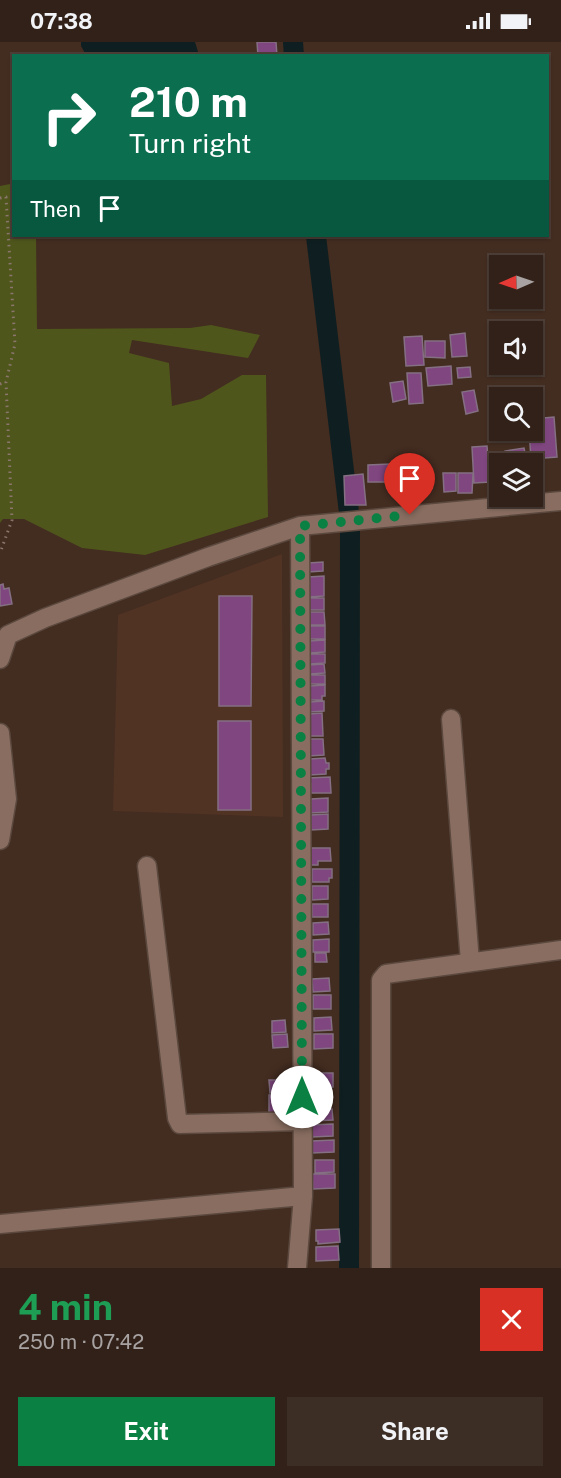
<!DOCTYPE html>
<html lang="en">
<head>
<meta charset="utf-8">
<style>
	:root { --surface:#322118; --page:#3d2e25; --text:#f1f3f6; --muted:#a8a3a2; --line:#4d3e37; --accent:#0b8043 }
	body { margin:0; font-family:"Public Sans",sans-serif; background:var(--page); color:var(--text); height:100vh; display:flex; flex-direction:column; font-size:22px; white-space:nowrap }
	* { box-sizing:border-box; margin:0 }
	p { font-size:20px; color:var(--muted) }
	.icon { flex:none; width:33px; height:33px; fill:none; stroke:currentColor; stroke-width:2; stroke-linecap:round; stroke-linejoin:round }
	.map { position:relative; height:1226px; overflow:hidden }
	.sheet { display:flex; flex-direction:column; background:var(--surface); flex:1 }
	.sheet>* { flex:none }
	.banner { position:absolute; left:12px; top:12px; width:537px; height:183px; border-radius:0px; box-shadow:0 2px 4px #0004,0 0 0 2px var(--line); background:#0b6e4f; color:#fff; overflow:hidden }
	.needle { width:39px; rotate:268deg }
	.fabs { position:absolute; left:489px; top:213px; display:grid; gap:12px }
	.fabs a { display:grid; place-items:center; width:54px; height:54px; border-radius:0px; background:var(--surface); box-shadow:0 2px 4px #0004,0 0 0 2px var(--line); font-size:30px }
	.pin { position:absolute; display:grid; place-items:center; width:51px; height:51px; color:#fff; margin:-62px -26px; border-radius:50% 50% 50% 0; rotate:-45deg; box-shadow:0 0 6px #0007 }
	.pin .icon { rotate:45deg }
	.me { position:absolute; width:66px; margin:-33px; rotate:0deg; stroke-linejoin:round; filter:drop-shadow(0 0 4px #0008) }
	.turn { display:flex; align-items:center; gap:21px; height:126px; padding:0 18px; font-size:27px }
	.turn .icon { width:78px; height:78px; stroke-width:2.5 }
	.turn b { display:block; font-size:42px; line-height:51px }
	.then { display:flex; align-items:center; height:57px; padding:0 18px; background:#0003; gap:12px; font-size:22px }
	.round { display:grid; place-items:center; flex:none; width:63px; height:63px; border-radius:0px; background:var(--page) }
	.overview { display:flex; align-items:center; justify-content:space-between; height:102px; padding:0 18px }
	h1 { font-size:36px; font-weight:700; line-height:45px; color:#1e9e55 }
	.primary-button { display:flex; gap:12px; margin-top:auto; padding:12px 18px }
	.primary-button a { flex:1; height:69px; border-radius:0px; background:var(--accent); color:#fff; font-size:24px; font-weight:700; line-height:69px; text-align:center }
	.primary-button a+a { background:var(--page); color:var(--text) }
	.status { display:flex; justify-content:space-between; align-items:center; height:42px; padding:0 30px; background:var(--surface); direction:ltr }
	.status svg { height:16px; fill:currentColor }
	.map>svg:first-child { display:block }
</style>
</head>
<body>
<div class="status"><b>07:38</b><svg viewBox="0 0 49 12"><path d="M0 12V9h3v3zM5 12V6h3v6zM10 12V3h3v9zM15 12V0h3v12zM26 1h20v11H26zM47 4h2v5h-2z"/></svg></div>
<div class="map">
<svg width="561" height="1226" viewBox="0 0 561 1226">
	<rect width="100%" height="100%" fill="#432c20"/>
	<path fill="#513324" d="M282 512 283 775 113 769 118 573Z"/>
	<path fill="#4f561c" d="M10 142 13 148 14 194H36L37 287 190 286 211 283 260 293 248 316 132 298 129 311 169 321 172 364 201 357 242 333H266L268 475 145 513 82 506 24 477H3L0 481V144Z"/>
	<path fill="#0f1f21" d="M81 0H195L199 13H86L81 4Z"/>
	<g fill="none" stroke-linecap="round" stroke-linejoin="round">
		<path stroke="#0f1f21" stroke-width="20" d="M293 0 294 14
			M316 194 350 479 349 1226"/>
	</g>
	<path fill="#7f467f" stroke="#846f83" stroke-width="1.5" d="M257 0H276L277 14H258Z
		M490 288 505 289 500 290V316L490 315Z
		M465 291 467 314 452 315 450 293Z
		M422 294 424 323 406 324 404 295Z
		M425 299H445V316L425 315Z
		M451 324 452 342 428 344 426 326Z
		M470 325 471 335 458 336 457 326Z
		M407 331H421L423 361 409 362Z
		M403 339 406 357 393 360 390 341Z
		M474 348 478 369 466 372 462 350Z
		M554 375 557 415 531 417 529 388H532V377Z
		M487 404 490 440 474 441 472 405Z
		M524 406 527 422H507L505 409Z
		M390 422 391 440H368V423Z
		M541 422 542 437 532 438V423Z
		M443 431H456V449L444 450Z
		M458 431H473L472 451H458Z
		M363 432 366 463H345L344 434Z
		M323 520V529L308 530V521Z
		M324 534V554L309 555 308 535Z
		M3 542 4 547 9 546 12 562 0 564V543Z
		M219 554H252L251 664H219Z
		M309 556H324V568H309Z
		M309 570H324L325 583H309Z
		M309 584H325V597H309Z
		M325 598V610L309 611V599Z
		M309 612H325V621L309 622Z
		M324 622 325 631 309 632V623Z
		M309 633H325V642H310Z
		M325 643V654H322V658H310V644Z
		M324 659V669L310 670V660Z
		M322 671 323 694H309V672Z
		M218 679H251V768H218Z
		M309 697H323L324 713 309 714Z
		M325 716 326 721H329V727H326V732L310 733V717Z
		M330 735 331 751H311V742H307V736Z
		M328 756V770L311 771V757Z
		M328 772V787L311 788V773Z
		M309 806H330L331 819H318V823H310Z
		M312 827H332V836H329V840H312Z
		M312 844H328V857L312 858Z
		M312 862H328V875H312Z
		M328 880 329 892 313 893V881Z
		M329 897V910H313V898Z
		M315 911H326L327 920H315Z
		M329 936 330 949 313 950 312 937Z
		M313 953H331V967H313Z
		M331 975 332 988 314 989V976Z
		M285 978 286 990 272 991V979Z
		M287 992 288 1005 273 1006 272 993Z
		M314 992H333V1006L314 1007Z
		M314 1031H333V1045L315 1046Z
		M269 1038H285V1050L270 1051Z
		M290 1052 291 1071 269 1072V1053Z
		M332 1067 333 1078 311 1079V1068Z
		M333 1082V1094L312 1095 311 1083Z
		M334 1098V1110L312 1111V1099Z
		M315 1118H334V1130L315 1131Z
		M312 1132H335V1146L313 1147Z
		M339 1187 340 1200 318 1202V1199H316V1188Z
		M338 1204 339 1218 316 1219V1205Z"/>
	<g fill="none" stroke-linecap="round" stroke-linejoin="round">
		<g stroke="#5b483e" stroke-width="21">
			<path id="minor" d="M0 617 8 593 45 576 208 515 300 484 561 459
				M451 677 470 920
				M0 691 7 757 0 798
				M147 824 177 1076 180 1082 302 1079
				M0 1182 303 1154
				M297 1226 303 1154 300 484
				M381 1226V938L386 932 561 908"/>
		</g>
		<path stroke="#8a766d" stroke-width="3" stroke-dasharray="1.5 4.5" stroke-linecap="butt" d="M0 156 6 155 15 302 6 340 12 478 0 511
			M0 342 6 340"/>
		<use href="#minor" stroke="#886d60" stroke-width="18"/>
	</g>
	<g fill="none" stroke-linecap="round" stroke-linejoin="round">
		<path stroke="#0b8043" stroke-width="10" stroke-dasharray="0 18" d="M302 1055 300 484 410 473"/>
	</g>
</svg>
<div class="fabs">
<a><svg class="needle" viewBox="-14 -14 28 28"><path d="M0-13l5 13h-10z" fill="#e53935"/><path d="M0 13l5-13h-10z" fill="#a8a3a2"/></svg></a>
<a><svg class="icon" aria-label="sound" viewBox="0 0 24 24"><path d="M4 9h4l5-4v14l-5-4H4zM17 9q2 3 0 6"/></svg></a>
<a><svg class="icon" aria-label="search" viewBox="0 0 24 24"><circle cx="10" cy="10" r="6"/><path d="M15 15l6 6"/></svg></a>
<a><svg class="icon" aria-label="layers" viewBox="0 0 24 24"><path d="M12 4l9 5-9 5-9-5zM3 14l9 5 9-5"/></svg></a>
</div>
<div class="pin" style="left:410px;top:473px;background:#d93025"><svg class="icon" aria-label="arrive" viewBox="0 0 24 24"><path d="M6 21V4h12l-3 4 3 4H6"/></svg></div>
<svg class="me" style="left:302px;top:1055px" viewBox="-20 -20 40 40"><circle r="19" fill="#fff"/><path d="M0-13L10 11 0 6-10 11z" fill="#0b8043"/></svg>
<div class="banner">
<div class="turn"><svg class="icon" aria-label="right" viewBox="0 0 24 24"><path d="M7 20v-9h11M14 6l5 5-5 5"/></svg><div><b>210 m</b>Turn right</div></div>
<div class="then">Then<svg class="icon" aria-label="arrive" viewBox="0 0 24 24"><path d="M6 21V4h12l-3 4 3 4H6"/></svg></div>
</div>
</div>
<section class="sheet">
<div class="overview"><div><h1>4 min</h1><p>250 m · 07:42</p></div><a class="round" style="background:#d93025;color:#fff"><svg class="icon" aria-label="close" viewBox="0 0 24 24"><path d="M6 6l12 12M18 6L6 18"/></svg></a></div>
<div class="primary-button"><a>Exit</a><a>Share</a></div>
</section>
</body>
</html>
